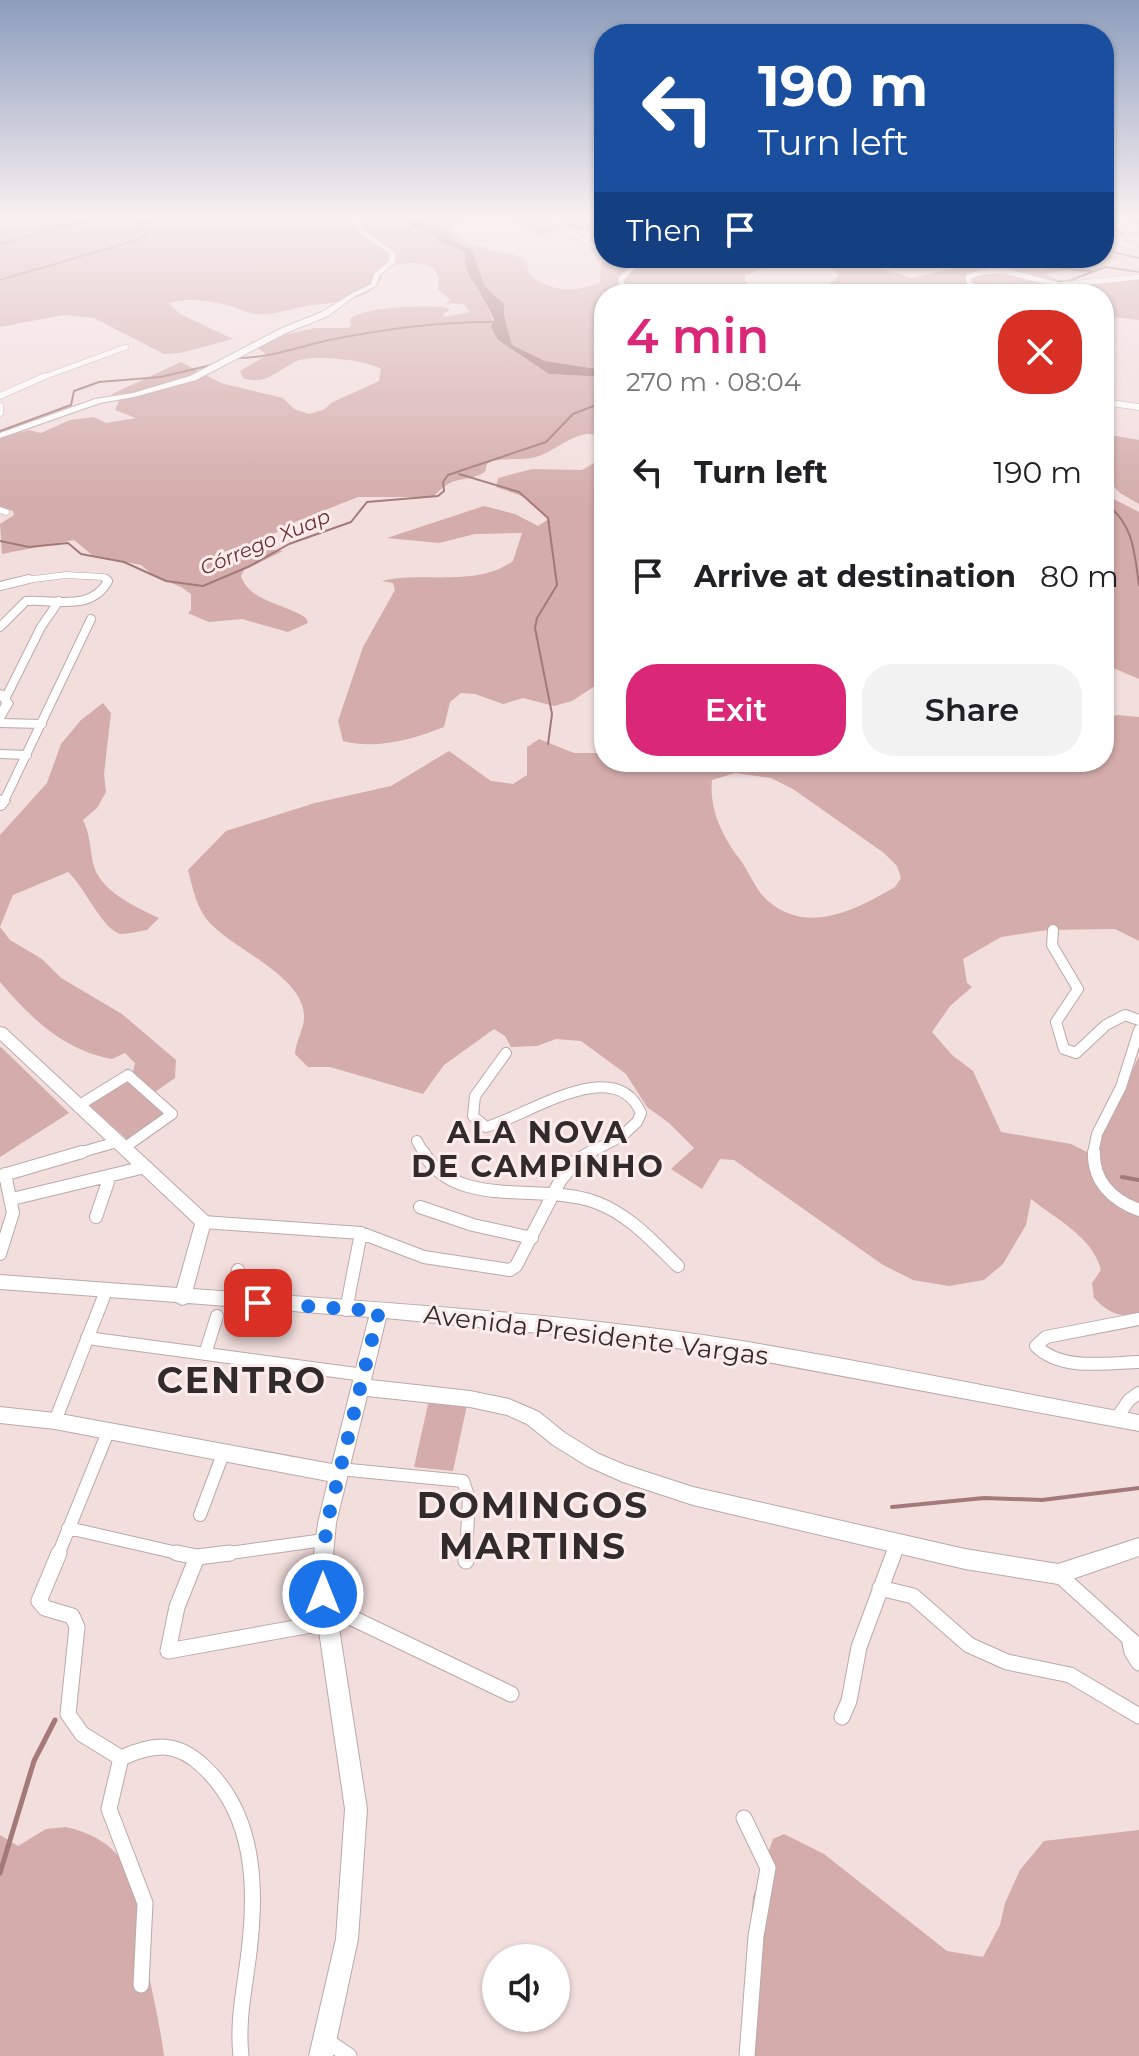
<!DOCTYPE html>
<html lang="en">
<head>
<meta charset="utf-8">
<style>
	:root { --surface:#fff; --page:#f2f2f2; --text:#202124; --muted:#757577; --accent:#db2777 }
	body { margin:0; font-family:Montserrat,sans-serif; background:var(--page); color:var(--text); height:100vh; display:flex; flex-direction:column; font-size:30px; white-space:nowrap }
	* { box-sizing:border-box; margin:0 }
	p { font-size:26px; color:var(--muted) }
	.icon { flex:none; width:44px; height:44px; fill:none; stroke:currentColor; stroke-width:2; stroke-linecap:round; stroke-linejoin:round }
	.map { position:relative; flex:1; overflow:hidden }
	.sheet { position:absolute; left:594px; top:284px; width:520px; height:488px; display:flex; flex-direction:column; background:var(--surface); border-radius:32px; box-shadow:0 2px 6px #0004 }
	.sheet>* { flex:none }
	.guide { position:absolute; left:594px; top:24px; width:520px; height:244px; border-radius:32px; box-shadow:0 2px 6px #0004; background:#1a4fa0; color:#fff; overflow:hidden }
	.fabs { position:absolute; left:482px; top:1944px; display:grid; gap:16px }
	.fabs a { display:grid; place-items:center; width:88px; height:88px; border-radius:50%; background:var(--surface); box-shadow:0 2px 6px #0004; font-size:40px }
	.pin { position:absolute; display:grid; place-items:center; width:68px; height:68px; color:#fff; margin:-34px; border-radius:16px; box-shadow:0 4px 12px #0006 }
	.me { position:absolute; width:88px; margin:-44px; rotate:0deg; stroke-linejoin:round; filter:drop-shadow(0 0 6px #0008) }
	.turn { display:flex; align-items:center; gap:28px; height:168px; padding:0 32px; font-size:36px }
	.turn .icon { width:104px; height:104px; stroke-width:2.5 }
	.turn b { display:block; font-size:56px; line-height:68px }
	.then { display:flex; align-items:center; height:76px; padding:0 32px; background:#0003; gap:16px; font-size:30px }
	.round { display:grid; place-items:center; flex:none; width:84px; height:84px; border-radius:32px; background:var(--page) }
	.headline { display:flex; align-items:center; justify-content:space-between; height:136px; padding:0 32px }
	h1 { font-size:48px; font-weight:600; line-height:60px; color:var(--accent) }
	.cta { display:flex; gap:16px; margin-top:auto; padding:16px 32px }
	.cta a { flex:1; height:92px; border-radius:32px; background:var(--accent); color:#fff; font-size:32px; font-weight:600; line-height:92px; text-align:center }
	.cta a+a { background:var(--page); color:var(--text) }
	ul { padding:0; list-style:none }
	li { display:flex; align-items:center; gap:24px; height:104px; padding:0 32px }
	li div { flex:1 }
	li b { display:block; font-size:30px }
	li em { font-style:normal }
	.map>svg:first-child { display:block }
</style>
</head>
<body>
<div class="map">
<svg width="1139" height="2056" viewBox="0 0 1139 2056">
	<rect width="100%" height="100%" fill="#f2dedd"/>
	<path fill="#d3acab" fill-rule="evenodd" d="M0 216H404L415 227 430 232 440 243 466 250 465 255C475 286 492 307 498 340L549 374 604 377V437C575 425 558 453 532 458 519 460 505 458 492 461L487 464 485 472C461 485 456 472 433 497H358L295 522 255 544 254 548 283 551 244 570 241 576C249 602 287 604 306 618L308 623 288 632 242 619 209 622 188 613 191 610V594L181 587 154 576 141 565 92 555 74 540 2 554 0 524 14 515 13 511 0 507V438L29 430 41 433 70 420 94 417 106 423 136 418 115 410 119 401 112 394 181 362 221 383 283 398 294 409 309 414 323 410 333 402 379 381 381 369C367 360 317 355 300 360 282 365 269 387 243 378L240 371 267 355 250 342 315 328H347L351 326 350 319C367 306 422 306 443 307L450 309 443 315 445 317 470 312 464 304 445 303 451 300 438 290 439 277 433 268C420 261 394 262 382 270 384 300 331 303 311 305 292 308 274 316 255 314 247 313 239 308 231 306 212 301 188 297 169 303L180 314 233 339 180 353 164 354 94 318 63 315 0 327Z
		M412 216H604V242C580 224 569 226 541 235 517 219 473 207 449 230L468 244 522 257 527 260 528 273C549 292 575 294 600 282L601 264 607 258H1019L1056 264 1075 261 1068 258H1104V252L1122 258 1047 274C1067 290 1112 275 1139 278V320L1104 316V294H604V370L545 361 512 345 503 311 486 289 469 248 416 222ZM805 260 828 265 839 275C829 292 785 295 767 293 757 292 751 287 745 281V276L777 262ZM947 263 962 266 911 278 881 268Z
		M1104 434 1139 440V504L1120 493 1104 476 1109 461 1104 454Z
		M604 457V680L572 701 554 706 523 698 503 704 475 694 461 693 450 702 444 727C414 739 375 750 343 741L338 721 363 647 395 590 393 583 382 581C423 571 477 588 513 561L522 533 475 534 439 543 387 538 484 506 515 514 538 526 549 519 525 497 496 487 498 478 532 469 582 470Z
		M1104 494 1139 512V679L1104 664Z
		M103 703 111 713 104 774 106 792 97 808 83 820C90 834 90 848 93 863 99 891 136 907 159 918L147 930C139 931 129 934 121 934 103 931 85 887 68 872L13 895 0 927 10 940 42 959 61 978 122 1014 176 1060 175 1078 155 1092 133 1072 135 1063 125 1053 112 1059C63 1050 31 1018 0 982V835L47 783 61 744 81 720Z
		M1118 715 1139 717V941L1115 929 1047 930 1001 937 963 959 967 983 972 987 950 1006 932 1032 952 1055 973 1071 1001 1132 1071 1144 1093 1155 1139 1056V1313C1119 1319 1108 1312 1094 1298L1092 1283 1101 1270C1093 1237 1056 1219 1031 1199L1026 1225 1003 1264 984 1280 949 1286 913 1280 883 1265 734 1160 720 1159 702 1189 671 1169 694 1148 669 1123 647 1107 626 1074 581 1041 556 1039 537 1046 511 1047 505 1036 494 1029 444 1065 423 1094 330 1067H308L295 1054C296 1041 303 1031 304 1019 307 977 233 950 208 921 196 906 193 889 188 870L226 831 315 803 391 786 449 751 491 781 513 784 527 775V747L539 739 574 753H604V762H1104V719ZM735 773 771 778 793 789 884 853 897 866 901 878 895 887C854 911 802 938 762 895 753 884 748 870 739 858 722 836 709 808 712 780Z
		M1 1047 69 1113 0 1157V1048Z
		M128 1079 168 1113 128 1140 88 1104Z
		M429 1400 467 1405 453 1471 414 1467Z
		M66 1827C143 1845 136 1901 147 1966 153 1997 160 2024 164 2056H0V1835L18 1846 46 1829Z
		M1139 1830V2056H740L753 1897 773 1839 784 1834 824 1854 947 1951 983 1957 1000 1925 1005 1903 1020 1870 1044 1841Z"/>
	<path fill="#a37a79" d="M404 216H412L416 222 440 232 472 251 486 289 503 311 512 345 545 361 604 370V377L549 374 498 340 491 327 494 320C487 301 463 269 466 249L440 243 430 232 415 227Z"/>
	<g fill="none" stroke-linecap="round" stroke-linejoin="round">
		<path stroke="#a37a79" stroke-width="2" d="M125 216 139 222 173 216
			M1115 216 1139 223
			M1116 230 1126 236
			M0 244 102 216
			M1104 250 1139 258
			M927 258 1091 271
			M0 280 137 240 145 234 139 222
			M1054 282 1069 281 1105 267 1139 272
			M1004 289 1047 285
			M237 358C269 358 298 347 329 340 384 329 439 321 496 322
			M0 431 71 405 74 391 99 382 160 377 212 365
			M459 474 519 492 548 518 557 585 537 618 535 628 552 714 548 744
			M1104 502C1134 524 1134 551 1139 585
			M0 541 29 547 68 543 81 554 124 562 166 581 203 586 250 566 289 544 351 522 367 502 438 496 444 491 443 482 448 475 546 442 573 414 604 402"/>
		<path stroke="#a37a79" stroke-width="4" d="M1122 1177 1139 1180
			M892 1507 984 1498 1042 1500 1139 1488"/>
		<path stroke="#a37a79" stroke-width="5" d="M0 1873 34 1761 55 1720"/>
		<path fill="#a37a79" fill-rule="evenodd" d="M441 237 472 249C475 279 483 285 504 304L503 326 496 324V305C479 292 463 275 465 252L441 241Z"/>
		<g stroke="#bca9a8" stroke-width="6">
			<path id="street-far5" d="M547 216 604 253
				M1136 248 1116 241 1128 237 1139 239
				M622 294 621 279 636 264 632 258
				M837 294H877
				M982 294 969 283 968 277 982 272 1004 271 1059 285 1139 277
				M41 378 126 347"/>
		</g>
		<g stroke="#bca9a8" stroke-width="7">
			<path id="street-far4" d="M0 396 45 376
				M1104 402 1139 407
				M0 406V413
				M0 510 6 512
				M18 581 66 575 104 577 108 581"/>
		</g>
		<g stroke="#bca9a8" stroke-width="10">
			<path id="street-far3" d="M0 586 29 579
				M0 627 26 601C56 599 91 612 108 581L106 579
				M6 697 41 627 59 601
				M0 723 42 724
				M0 754 27 755
				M4 801 91 619"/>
		</g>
		<g stroke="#bca9a8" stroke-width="12">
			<path id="street-far2" d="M1053 930 1052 945 1078 989 1056 1022 1064 1049 1076 1053 1106 1025 1125 1015 1139 1020
				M506 1053 475 1096 473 1116 486 1127C526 1117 615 1052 641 1113L637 1122 622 1136 587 1154
				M78 1106 128 1075 172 1114 124 1148
				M417 1141 424 1154
				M75 1154 117 1142
				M1093 1154 1097 1134 1121 1087 1139 1030"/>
		</g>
		<g stroke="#bca9a8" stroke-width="14">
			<path id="street-far1" d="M423 1152C456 1211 542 1182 595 1202 629 1214 653 1242 678 1266
				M1094 1152C1093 1182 1113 1200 1139 1210
				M0 1176 82 1152
				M12 1199 145 1167
				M420 1207 473 1225 532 1238
				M96 1217 110 1176
				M203 1222 361 1233 424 1257 510 1270 516 1266 560 1181 576 1161 591 1152
				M0 1254 13 1213 5 1174
				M229 1301 238 1270
				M346 1310 361 1233
				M1139 1319 1046 1337 1036 1346C1061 1371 1106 1363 1139 1362
				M87 1338 364 1375
				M205 1354 217 1316
				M1116 1419 1129 1400 1139 1393
				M55 1421 106 1291
				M339 1469 463 1481 469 1498 466 1555
				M200 1515 223 1454
				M68 1528 186 1555
				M58 1555 108 1432
				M215 1555 324 1540
				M893 1555 897 1544"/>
		</g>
		<g stroke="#bca9a8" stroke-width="17">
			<path id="street" d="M59 1553 39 1601 45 1608 72 1616 77 1627 68 1714 82 1734 121 1758
				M177 1553 197 1557 230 1553
				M197 1557 177 1607 168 1651 328 1622
				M466 1561V1553
				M1058 1574 1139 1647
				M880 1588 913 1596 969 1645 1007 1662 1070 1675 1139 1716
				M325 1605 511 1694
				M1129 1638 1132 1652 1139 1663
				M842 1717 849 1701 859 1647 894 1553
				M744 1818 768 1868 756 1936 747 2056
				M141 1985 145 1903 109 1809 121 1758C154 1743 177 1741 204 1767 255 1815 257 1887 249 1952 245 1987 237 2020 241 2056
				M324 2039 349 2056"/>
		</g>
		<g stroke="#bca9a8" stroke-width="2">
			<path id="secondary" d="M352 216H358C363 238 382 240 396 254L395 262 379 276 376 286 355 296 328 316 286 333 196 380 134 397 100 403 0 438V433L95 399 133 393 190 376 280 329 322 312 351 294 371 284 374 274 389 261 390 254C374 241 357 238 352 216Z
				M0 690 4 691 13 703 4 719 0 720V707L2 703 0 700Z
				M0 795 10 801 4 809 0 810Z
				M0 1027 5 1028 209 1217 211 1222 193 1289C371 1302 551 1312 729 1339 866 1361 1002 1390 1139 1415V1431L729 1355 631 1342 386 1318 371 1380 470 1391 509 1399 539 1412 565 1433 599 1454 625 1465 693 1487 965 1549 1058 1564 1139 1538V1556L1058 1584 965 1569 693 1505 623 1482 587 1466 553 1445 527 1424 507 1415 470 1407 367 1396 336 1523 331 1576 367 1809 358 1939 333 2056H309L336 1939 345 1809 311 1576 318 1523 328 1481 55 1429 0 1423V1407L55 1413 332 1464 369 1317 188 1303 182 1305 176 1302 0 1289V1275L177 1288 195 1224 0 1040Z"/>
		</g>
		<use href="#street-far5" stroke="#fff" stroke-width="5"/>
		<use href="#street-far4" stroke="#fff" stroke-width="6"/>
		<use href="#street-far3" stroke="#fff" stroke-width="8"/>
		<use href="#street-far2" stroke="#fff" stroke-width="10"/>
		<use href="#street-far1" stroke="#fff" stroke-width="12"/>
		<use href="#street" stroke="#fff" stroke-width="15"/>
		<use href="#secondary" fill="#fff" fill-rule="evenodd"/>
	</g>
	<linearGradient id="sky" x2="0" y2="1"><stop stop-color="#8c9dbc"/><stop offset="0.43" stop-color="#f9f0f0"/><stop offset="1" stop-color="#f9f0f0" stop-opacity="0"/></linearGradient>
	<rect width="1139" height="504" fill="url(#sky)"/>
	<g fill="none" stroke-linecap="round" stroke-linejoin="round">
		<path stroke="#1a73e8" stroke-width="14" stroke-dasharray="0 25.2" d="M258 1303 379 1311 327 1523 321 1576 323 1594"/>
	</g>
	<g text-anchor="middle" stroke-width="6" stroke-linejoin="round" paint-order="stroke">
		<g font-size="20" font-style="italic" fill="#6a3132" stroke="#fceceb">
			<text transform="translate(265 542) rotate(-23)" y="7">Córrego Xuap</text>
		</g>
		<g font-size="26" fill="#322b2b" stroke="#fceceb">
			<text transform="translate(596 1335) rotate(7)" y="9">Avenida Presidente Vargas</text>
		</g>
		<g font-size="30" font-weight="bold" letter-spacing="2" fill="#322b2b" stroke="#fceceb">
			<text x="538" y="1143">ALA NOVA<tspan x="538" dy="34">DE CAMPINHO</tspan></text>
		</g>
		<g font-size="36" font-weight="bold" letter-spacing="2" fill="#322b2b" stroke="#fceceb">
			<text x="242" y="1393">CENTRO</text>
			<text x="533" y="1518">DOMINGOS<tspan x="533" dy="41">MARTINS</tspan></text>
		</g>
	</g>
</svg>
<div class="fabs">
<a><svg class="icon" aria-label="sound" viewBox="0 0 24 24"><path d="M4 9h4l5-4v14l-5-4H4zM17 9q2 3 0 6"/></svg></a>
</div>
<div class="pin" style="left:258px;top:1303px;background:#d93025"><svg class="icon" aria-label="arrive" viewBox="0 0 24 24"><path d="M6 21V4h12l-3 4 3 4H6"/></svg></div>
<svg class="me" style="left:323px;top:1594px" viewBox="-20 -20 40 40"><circle r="17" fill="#1a73e8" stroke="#fff" stroke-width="3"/><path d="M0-11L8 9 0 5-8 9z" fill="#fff"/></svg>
<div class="guide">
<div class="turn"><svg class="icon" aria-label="left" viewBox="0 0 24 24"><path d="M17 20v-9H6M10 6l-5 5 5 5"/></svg><div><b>190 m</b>Turn left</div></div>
<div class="then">Then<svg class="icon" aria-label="arrive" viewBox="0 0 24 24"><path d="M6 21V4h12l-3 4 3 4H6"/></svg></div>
</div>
<section class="sheet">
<div class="headline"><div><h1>4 min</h1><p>270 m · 08:04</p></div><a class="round" style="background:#d93025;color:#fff"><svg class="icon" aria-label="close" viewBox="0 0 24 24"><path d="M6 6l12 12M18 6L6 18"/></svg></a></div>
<ul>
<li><svg class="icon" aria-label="left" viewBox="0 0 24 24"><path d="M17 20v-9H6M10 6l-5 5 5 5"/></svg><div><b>Turn left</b></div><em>190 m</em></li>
<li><svg class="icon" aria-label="arrive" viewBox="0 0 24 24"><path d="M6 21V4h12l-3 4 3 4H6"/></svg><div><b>Arrive at destination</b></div><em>80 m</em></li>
</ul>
<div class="cta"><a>Exit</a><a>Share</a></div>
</section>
</div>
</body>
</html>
